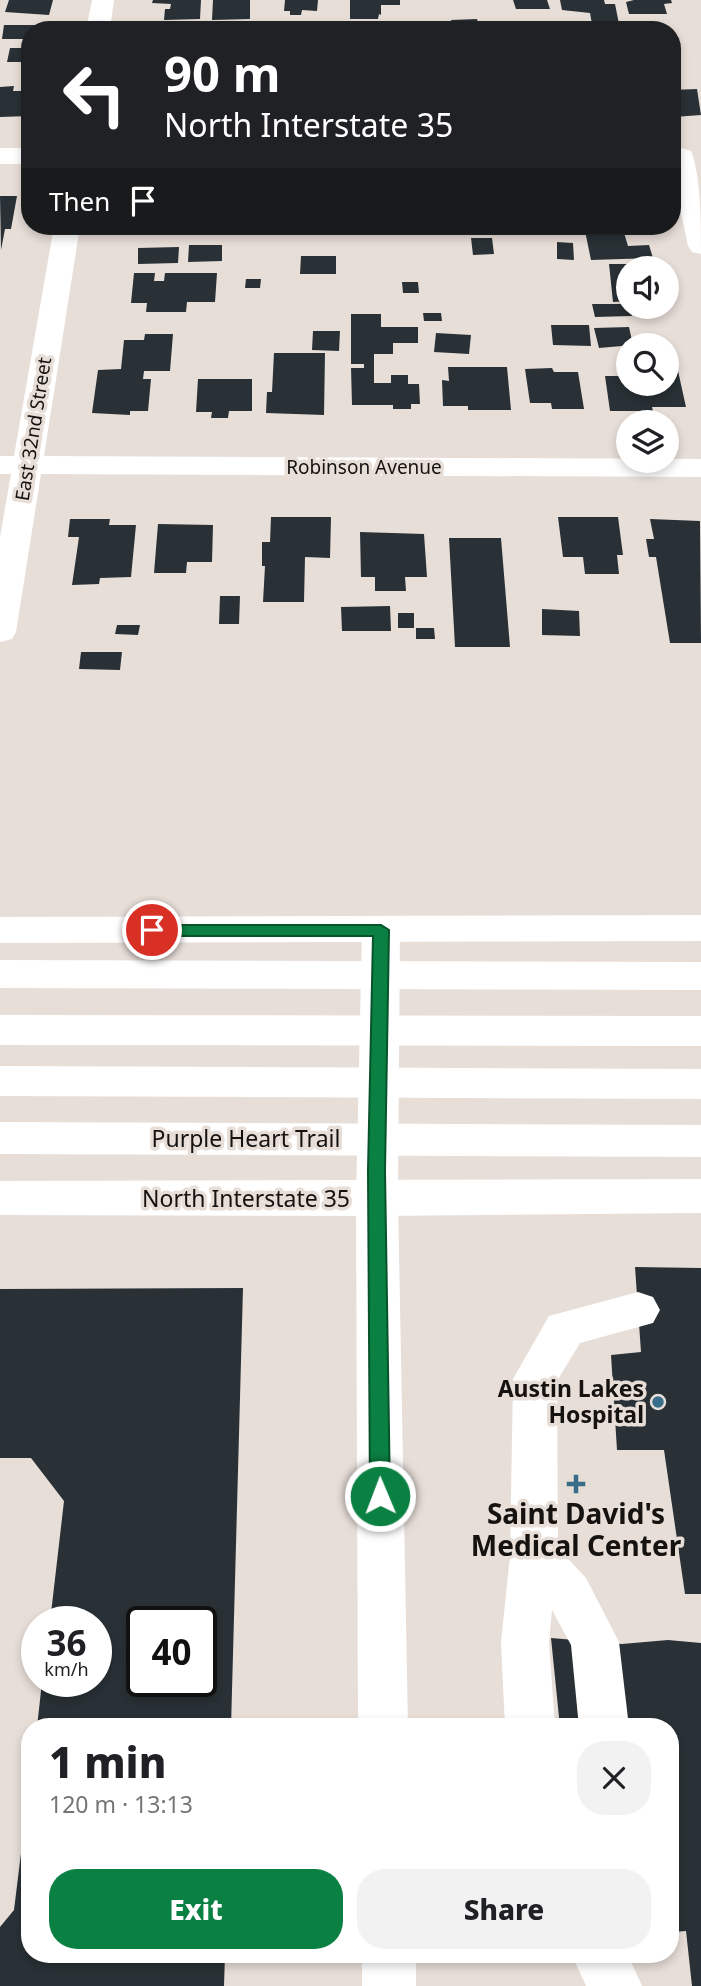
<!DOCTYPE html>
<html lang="en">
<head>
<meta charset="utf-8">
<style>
	:root { --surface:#fff; --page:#f2f2f2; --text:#202124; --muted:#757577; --accent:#0b8043 }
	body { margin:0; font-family:"Noto Sans",sans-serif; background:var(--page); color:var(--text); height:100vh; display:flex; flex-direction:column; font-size:26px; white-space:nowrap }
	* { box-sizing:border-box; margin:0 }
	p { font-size:23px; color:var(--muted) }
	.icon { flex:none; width:38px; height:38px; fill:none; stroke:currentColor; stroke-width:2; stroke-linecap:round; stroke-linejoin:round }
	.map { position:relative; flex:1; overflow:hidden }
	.side { position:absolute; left:21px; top:1718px; width:658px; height:245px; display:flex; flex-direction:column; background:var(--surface); border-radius:28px; box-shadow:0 4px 10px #0003 }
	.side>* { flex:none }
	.guide { position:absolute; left:21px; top:21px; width:660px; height:214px; border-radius:28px; box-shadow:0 4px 10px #0003; background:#202124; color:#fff; overflow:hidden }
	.controls { position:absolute; left:616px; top:256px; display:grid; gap:14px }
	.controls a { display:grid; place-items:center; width:63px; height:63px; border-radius:50%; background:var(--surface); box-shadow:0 4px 10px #0003; font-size:35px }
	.speed { position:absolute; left:21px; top:1606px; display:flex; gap:14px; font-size:35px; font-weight:700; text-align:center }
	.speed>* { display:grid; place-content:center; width:91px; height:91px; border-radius:50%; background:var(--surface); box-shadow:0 4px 10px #0003; line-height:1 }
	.speed small { font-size:18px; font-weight:400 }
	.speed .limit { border:4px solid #111; border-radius:10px; background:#fff; color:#111 }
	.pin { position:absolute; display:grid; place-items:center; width:60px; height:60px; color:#fff; margin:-30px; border:4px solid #fff; border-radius:50%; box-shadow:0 2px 7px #0007 }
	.me { position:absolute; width:77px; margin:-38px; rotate:359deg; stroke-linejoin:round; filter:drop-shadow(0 0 5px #0008) }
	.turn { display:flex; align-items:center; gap:24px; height:147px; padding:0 28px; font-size:32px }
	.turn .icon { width:91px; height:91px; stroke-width:2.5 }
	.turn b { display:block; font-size:49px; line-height:60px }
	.then { display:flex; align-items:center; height:66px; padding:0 28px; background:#0003; gap:14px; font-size:26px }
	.round { display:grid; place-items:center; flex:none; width:74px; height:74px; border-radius:28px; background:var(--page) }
	.summary { display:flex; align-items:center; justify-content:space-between; height:119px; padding:0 28px }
	h1 { font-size:42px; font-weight:800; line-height:52px }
	.action { display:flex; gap:14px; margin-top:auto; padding:14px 28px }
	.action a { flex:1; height:80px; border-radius:28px; background:var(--accent); color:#fff; font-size:28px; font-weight:800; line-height:80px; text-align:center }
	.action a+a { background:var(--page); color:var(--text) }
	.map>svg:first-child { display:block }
</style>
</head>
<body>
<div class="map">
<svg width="701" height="1986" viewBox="0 0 701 1986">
	<rect width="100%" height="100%" fill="#e8ded8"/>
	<path fill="#293136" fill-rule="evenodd" d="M9 0H53L49 15 5 12Z
		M153 0H201L200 19 164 20 165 9H170L171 4 152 3Z
		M213 0H250V19L212 20Z
		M285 0H318L317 11 302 10 301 15H290V11H284Z
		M350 0H400V5H381V15L379 14 378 19H350Z
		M513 0H547L550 9H516Z
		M560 0H604L605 4H615L619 24H592L590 13 562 10Z
		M634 0H671L672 3 664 4 667 14H629L626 2Z
		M477 19 480 30H453L451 20Z
		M4 25H36L35 30H30V39H2Z
		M494 26H534L535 30H495Z
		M10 48H30V62H7Z
		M14 86 13 91H30V116L0 117V87Z
		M697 89 701 115 674 117 672 90Z
		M0 196H17L11 229H5L1 250Z
		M584 226H644L646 232 624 233 628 246 649 245 653 258 591 260Z
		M471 238H492L494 254 473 255Z
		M557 242 573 243 574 260 557 259Z
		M189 245H222V261L188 262Z
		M179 247 178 263 138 264V248Z
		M301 256H336V274H300Z
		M609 264H656V268H628V301L613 302Z
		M134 273H155L154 281H164L165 273H217L215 302H187L186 312H146L147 303H131Z
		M246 279H261L260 288H245Z
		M402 282H418L419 293H403Z
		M592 304H628L632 316 595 317Z
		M423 313H441L442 321H424Z
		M351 314H381V327H418V343H393V354H374V383H391V375H408V384H419L420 404H411V409H393V405H352L351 368H364V364H351Z
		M551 325H589L591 346 553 345Z
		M629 327 633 345 599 348 594 328Z
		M313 331H340L339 351 312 350Z
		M436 333 471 335 469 354 434 352Z
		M145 334H173L170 371H144L143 379H151L148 411H130V415L92 413 98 370 121 369 124 340H144Z
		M274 353H325L324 415 266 413 267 392H272Z
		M623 365H628V383H667V371H678L686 407H652L653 411H610L605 376H620L619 370H624Z
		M448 367H507L511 410H468V406H443L442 380 449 381Z
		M552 368 554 372H578L584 409H552L551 403H530L525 369Z
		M198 379H252V411H229L228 418H211L212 412H196Z
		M271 517H331L330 558 305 557 304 602H263L265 566H262V542H270Z
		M558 517H618L623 555H617L619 574H585L583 557H563Z
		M70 519H110L109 525H136L131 577 100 578 99 584 72 585 79 537H68Z
		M650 519 700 521 701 643H670L656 557H649L646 539H654Z
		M158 524 213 525 212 562H187L186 573H154Z
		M360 532 424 534 427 577H405L406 591H375V577H361Z
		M449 538H501L510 647H455Z
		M220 596H240L239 624H219Z
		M390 606 391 631H342L341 607Z
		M542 609 579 611 580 636 542 635Z
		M398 613H414V628H398Z
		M117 625H140L138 635 115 634Z
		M416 628H434L435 639H416Z
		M81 652H122L120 670 79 669Z
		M635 1267 701 1268V1594H685L664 1450H617L611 1355 641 1352Z
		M243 1288 231 1727H37L42 1682H96V1622H50L64 1501 31 1458H0V1289ZM142 1622H201V1682H142Z
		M551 1638 622 1644 668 1640 701 1643V1986H692L686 1931 673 1932 670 1870H679L677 1847H670V1727H560Z
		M28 1797 30 1955H225L224 1986H0V1927L14 1910Z"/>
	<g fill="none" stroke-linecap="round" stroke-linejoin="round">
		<path fill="#fff" fill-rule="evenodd" d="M92 0H114L110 30H86Z
			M0 148H30V164H0Z
			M682 148 691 151C701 174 701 226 701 254L692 252 688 246 672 169V152Z
			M54 226H80L44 456 701 459V477L41 474 16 632 12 639 0 642V537L11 474H0V456H14Z
			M381 917 394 921 400 930 398 1199 408 1727H358L356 1199 362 930 368 921Z
			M638 1292 653 1297 660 1310 653 1323 580 1343 557 1381 558 1548 586 1578 619 1642 629 1727H579L571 1645 552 1610 549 1642 555 1727H505L501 1642 510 1556 513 1379 549 1316Z
			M362 1955H416V1986H362Z
			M572 1955H628L642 1986H586Z"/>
		<path fill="#fff" fill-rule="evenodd" d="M701 915V941L0 943V917Z
			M701 1179V1213L377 1216 0 1215V1181Z"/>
		<path fill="#fff" fill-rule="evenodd" d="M0 960 701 962V990L0 988Z
			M0 1015 701 1016V1046L0 1045Z
			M0 1066 701 1069V1099L0 1096Z
			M0 1122 701 1125V1157L0 1154Z"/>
	</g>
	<path fill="#0b8043" stroke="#07532c" stroke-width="2" d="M152 925H381L389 930 385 1171 390 1496 387 1502 380 1505 373 1502 370 1496 368 1171 373 936H152L144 930Z"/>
	<g fill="#386e89" stroke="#e8ded8" stroke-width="2.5">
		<circle cx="658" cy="1402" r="7"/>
		<path d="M572.5 1473.5h7v7h7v7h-7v7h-7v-7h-7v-7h7z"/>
	</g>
	<g text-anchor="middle" stroke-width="7" stroke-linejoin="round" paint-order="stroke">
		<g font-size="19" fill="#151210" stroke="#e8ded8">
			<text transform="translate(33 429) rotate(-81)" y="7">East 32nd Street</text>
			<text x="364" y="474">Robinson Avenue</text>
		</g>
		<g font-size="23" fill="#151210" stroke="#e8ded8">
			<text x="246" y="1147">Purple Heart Trail</text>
			<text x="246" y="1207">North Interstate 35</text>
		</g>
		<g font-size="23" font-weight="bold" fill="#151210" stroke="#e8ded8" text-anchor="end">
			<text x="644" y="1397">Austin Lakes<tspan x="644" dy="26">Hospital</tspan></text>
		</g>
		<g font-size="28" font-weight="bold" fill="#151210" stroke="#e8ded8">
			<text x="576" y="1524">Saint David's<tspan x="576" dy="32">Medical Center</tspan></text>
		</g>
	</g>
</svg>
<div class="controls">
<a><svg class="icon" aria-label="sound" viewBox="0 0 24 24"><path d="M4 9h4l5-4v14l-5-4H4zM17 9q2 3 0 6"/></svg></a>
<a><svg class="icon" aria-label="search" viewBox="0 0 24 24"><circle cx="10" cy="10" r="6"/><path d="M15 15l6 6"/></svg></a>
<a><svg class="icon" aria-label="layers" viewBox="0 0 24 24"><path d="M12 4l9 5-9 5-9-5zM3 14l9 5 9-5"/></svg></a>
</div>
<div class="speed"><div>36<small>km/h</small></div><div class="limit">40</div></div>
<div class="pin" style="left:152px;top:930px;background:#d93025"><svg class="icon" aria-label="arrive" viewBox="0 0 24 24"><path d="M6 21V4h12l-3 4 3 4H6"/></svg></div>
<svg class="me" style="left:380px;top:1496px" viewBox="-20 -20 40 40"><circle r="17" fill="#0b8043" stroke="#fff" stroke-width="3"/><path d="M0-11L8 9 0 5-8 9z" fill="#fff"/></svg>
<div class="guide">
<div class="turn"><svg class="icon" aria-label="left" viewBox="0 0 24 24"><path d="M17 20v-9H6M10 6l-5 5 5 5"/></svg><div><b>90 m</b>North Interstate 35</div></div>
<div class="then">Then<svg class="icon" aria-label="arrive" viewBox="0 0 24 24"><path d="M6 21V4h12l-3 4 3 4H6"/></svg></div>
</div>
<section class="side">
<div class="summary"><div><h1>1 min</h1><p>120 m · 13:13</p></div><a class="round"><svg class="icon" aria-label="close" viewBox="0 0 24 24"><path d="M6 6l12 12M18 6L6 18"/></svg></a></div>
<div class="action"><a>Exit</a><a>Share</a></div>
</section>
</div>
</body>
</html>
